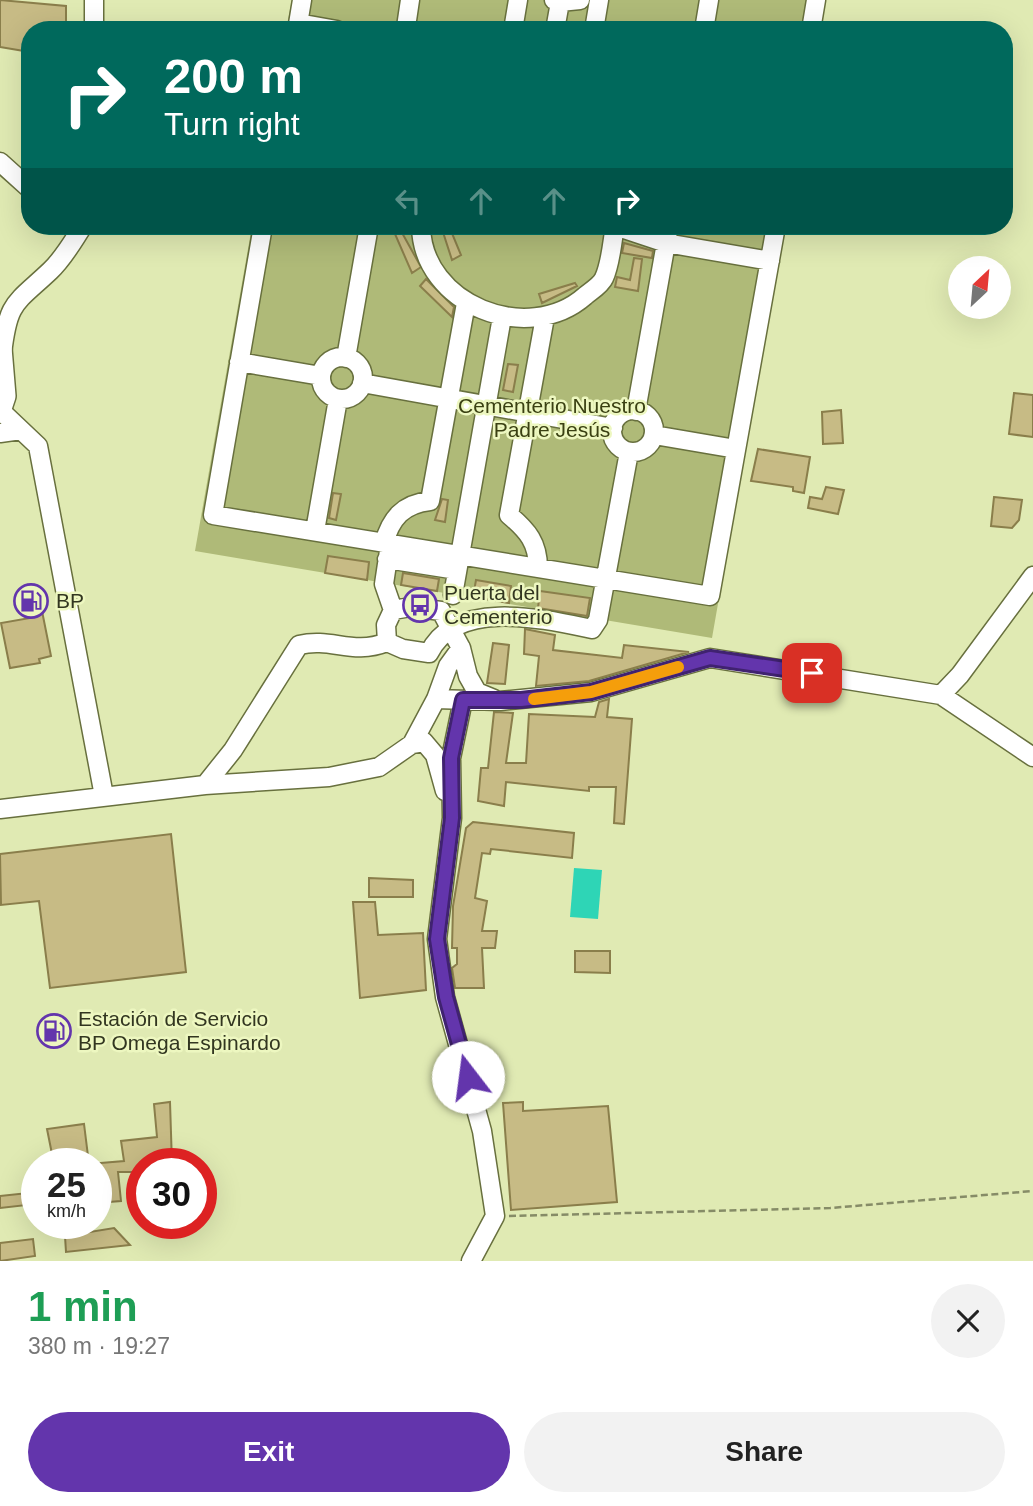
<!DOCTYPE html>
<html lang="en">
<head>
<meta charset="utf-8">
<style>
	:root { --surface:#fff; --page:#f2f2f2; --text:#222; --muted:#767676; --accent:#6335ac }
	body { margin:0; font-family:Arial,sans-serif; background:var(--page); color:var(--text); height:100vh; display:flex; flex-direction:column; font-size:26px; white-space:nowrap }
	* { box-sizing:border-box; margin:0 }
	p { font-size:23px; color:var(--muted) }
	.icon { flex:none; width:38px; height:38px; fill:none; stroke:currentColor; stroke-width:2; stroke-linecap:round; stroke-linejoin:round }
	.map { position:relative; height:1261px; overflow:hidden }
	.side { display:flex; flex-direction:column; background:var(--surface); flex:1 }
	.side>* { flex:none }
	.guide { position:absolute; left:21px; top:21px; width:992px; height:214px; border-radius:28px; box-shadow:0 7px 28px #0002; background:#00695c; color:#fff; overflow:hidden }
	.needle { width:46px; rotate:26deg }
	.tools { position:absolute; left:948px; top:256px; display:grid; gap:14px }
	.tools a { display:grid; place-items:center; width:63px; height:63px; border-radius:50%; background:var(--surface); box-shadow:0 7px 28px #0002; font-size:35px }
	.speed { position:absolute; left:21px; top:1148px; display:flex; gap:14px; font-size:35px; font-weight:700; text-align:center }
	.speed>* { display:grid; place-content:center; width:91px; height:91px; border-radius:50%; background:var(--surface); box-shadow:0 7px 28px #0002; line-height:1 }
	.speed small { font-size:18px; font-weight:400 }
	.speed .limit { border:10px solid #d22; background:#fff; color:#111 }
	.pin { position:absolute; display:grid; place-items:center; width:60px; height:60px; color:#fff; margin:-30px; border-radius:14px; box-shadow:0 4px 10px #0006 }
	.me { position:absolute; width:77px; margin:-38px; rotate:345deg; stroke-linejoin:round; filter:drop-shadow(0 0 5px #0008) }
	.turn { display:flex; align-items:center; gap:24px; height:147px; padding:0 28px; font-size:32px }
	.turn .icon { width:91px; height:91px; stroke-width:2.5 }
	.turn b { display:block; font-size:49px; line-height:60px }
	.lanes { display:flex; align-items:center; height:66px; padding:0 28px; background:#0003; justify-content:center; gap:35px; direction:ltr }
	.lanes .off { opacity:.35 }
	.round { display:grid; place-items:center; flex:none; width:74px; height:74px; border-radius:37px; background:var(--page) }
	.summary { display:flex; align-items:center; justify-content:space-between; height:119px; padding:0 28px }
	h1 { font-size:42px; font-weight:600; line-height:52px; color:#1e9e55 }
	.button { display:flex; gap:14px; margin-top:auto; padding:14px 28px }
	.button a { flex:1; height:80px; border-radius:42px; background:var(--accent); color:#fff; font-size:28px; font-weight:600; line-height:80px; text-align:center }
	.button a+a { background:var(--page); color:var(--text) }
	.map>svg:first-child { display:block }
</style>
</head>
<body>
<div class="map">
<svg width="1033" height="1261" viewBox="0 0 1033 1261">
	<rect width="100%" height="100%" fill="#e0eab3"/>
	<path fill="#afba78" d="M292 0H824L819 30H286Z
		M252 226H784L712 638 195 551Z"/>
	<path fill="#2ed5b6" d="M574 868 602 870 598 919 570 917Z"/>
	<path fill="#c7bb85" stroke="#8a7e4b" stroke-width="2" d="M0 0 66 6V30H30V52L0 47Z
		M441 226H449L461 255 452 260Z
		M401 231 421 267 412 273 395 234Z
		M624 243 653 251 652 258 622 253Z
		M634 258 642 259 638 291 615 287 617 277 630 280Z
		M426 279 454 307 452 317 420 286Z
		M575 283 577 286 542 303 539 294Z
		M508 364 518 365 513 392 503 390Z
		M1014 393 1033 395V437L1009 434Z
		M841 410 843 443 823 444 822 412Z
		M758 449 810 457 804 493 793 491V487L751 481Z
		M826 487 844 490 838 514 808 508 810 497 822 499Z
		M333 493 341 494 336 520 329 518Z
		M994 497 1022 500 1019 520 1012 528 991 526Z
		M442 499 448 500 445 522 435 520Z
		M328 556 369 562 367 580 325 573Z
		M403 573 439 579 437 591 401 585Z
		M476 580 511 586 509 603 473 597Z
		M540 591 590 598 587 616 538 608Z
		M42 611 51 656 39 659 40 663 10 668 1 623 30 618 29 613Z
		M525 629 555 635 553 650 622 658 624 645 689 652 589 681 536 686 539 656 524 654Z
		M493 643 509 645 505 684 487 683Z
		M609 699 607 717 632 719 624 824 614 823 616 787H589V791L506 782 504 806 478 801 481 768H488L494 712 513 713 506 763H526L529 714 595 717 599 702Z
		M473 822 574 833 572 858 491 849 490 854 482 853 475 898 487 901 482 931H497L495 948H482L484 988H455L452 968 457 964V948H452L453 906 466 828Z
		M171 834 186 972 50 988 39 901 1 905 0 854Z
		M369 878 413 880V897H369Z
		M353 902H375L378 935 423 933 426 990 360 998Z
		M575 951H610V973L575 972Z
		M170 1102 172 1164H142V1172H118L121 1201 96 1203V1164H54L47 1129 84 1124 89 1164 124 1161 121 1141 157 1137 154 1104Z
		M523 1102V1111L608 1106 617 1202 511 1210 503 1103Z
		M37 1192V1208L26 1209V1205L0 1208V1196Z
		M114 1228 130 1245 66 1252 65 1236Z
		M33 1239 35 1256 0 1261V1243Z"/>
	<g fill="none" stroke-linecap="round" stroke-linejoin="round">
		<g stroke="#68703e" stroke-width="21">
			<path id="minor" d="M554 0 560 2 580 0
				M298 23 337 30
				M406 27 410 0
				M94 30V0
				M297 30 302 0
				M513 30 518 0
				M555 30 560 2
				M594 30 599 0
				M704 30 709 0
				M811 30 816 0
				M0 162 30 189
				M263 226 213 515 710 596 776 226
				M421 226C422 305 528 346 585 296 591 291 601 285 604 278 611 263 612 242 615 226
				M615 226 666 243 770 261
				M2 354C8 301 15 304 50 271 64 258 73 241 83 226
				M321 378a21 21 0 1 1 42 0a21 21 0 1 1-42 0Z
				M346 358 369 226
				M239 362 321 376
				M362 383 613 428
				M0 410 38 446 104 796
				M612 431a21 21 0 1 1 42 0a21 21 0 1 1-42 0Z
				M636 411 669 226
				M0 433 21 430
				M654 435 736 449
				M315 531 338 399
				M384 543C391 518 403 504 430 501L466 303
				M387 559 457 570
				M538 568C538 543 528 531 509 515L545 317
				M453 595 502 317
				M387 642 386 625 393 610 384 584 390 544
				M461 648 468 676 477 692 494 699
				M941 695 960 675 1033 576
				M436 699 500 701 591 692 710 658 941 695 1033 757
				M463 700 451 758 452 818 437 939 445 997 482 1131 495 1216 471 1261
				M412 744 424 742 435 755 445 791
				M205 785 233 750 299 645C332 637 352 656 387 642L403 649 429 653C456 598 544 619 592 629L598 620 629 452
				M0 809 205 785 329 777 379 767 412 744 436 699 448 666 461 648 441 611 411 607 393 610"/>
		</g>
		<g stroke="#68703e" stroke-width="26">
			<path id="major" d="M0 348 4 396 0 408"/>
		</g>
		<path stroke="#868c67" stroke-width="2.5" stroke-dasharray="7 3.5" stroke-linecap="butt" d="M509 1216 830 1208 1033 1191"/>
		<use href="#minor" stroke="#fff" stroke-width="18"/>
		<use href="#major" stroke="#fff" stroke-width="23"/>
	</g>
	<g fill="none" stroke-linecap="round" stroke-linejoin="round">
		<g stroke="#402270" stroke-width="18">
			<path id="route" d="M468 1077 446 997 437 939 452 818 451 758 463 700H521L591 692 710 658 812 673"/>
		</g>
		<use href="#route" stroke="#6335ac" stroke-width="12"/>
		<path stroke="#f59e0b" stroke-width="12" d="M534 699 591 692 678 667"/>
	</g>
	<defs>
		<g id="fuel-ring" transform="scale(1.75)"><circle r="9.5" fill="#edf7c0" stroke="#6335ac" stroke-width="1.5"/><path d="M-5.5-6h7V0h2V4h1.3V-2.5L3-4.5l.8-.8L6-3V5H2.5V1h-1V6h-7ZM-4.2-4.7v3.2H.2V-4.7Z" fill="#6335ac"/></g>
		<g id="bus-ring" transform="scale(1.75)"><circle r="9.5" fill="#edf7c0" stroke="#6335ac" stroke-width="1.5"/><path d="M-5-6H5V4H4V6H2V4H-2V6H-4V4H-5ZM-3.5-4V0h7V-4ZM-3.5 1.2v1.5H-2V1.2ZM2 1.2v1.5H3.5V1.2Z" fill="#6335ac"/></g>
	</defs>
	<g fill-rule="evenodd">
		<use href="#fuel-ring" x="31" y="601"/>
		<use href="#bus-ring" x="420" y="605"/>
		<use href="#fuel-ring" x="54" y="1031"/>
	</g>
	<g text-anchor="middle" stroke-width="5" stroke-linejoin="round" paint-order="stroke">
		<g font-size="21" fill="#3a4012" stroke="#edf7c0">
			<text x="552" y="413">Cementerio Nuestro<tspan x="552" dy="24">Padre Jesús</tspan></text>
		</g>
		<g font-size="21" fill="#323620" stroke="#edf7c0" text-anchor="start">
			<text x="444" y="600">Puerta del<tspan x="444" dy="24">Cementerio</tspan></text>
			<text x="56" y="608">BP</text>
			<text x="78" y="1026">Estación de Servicio<tspan x="78" dy="24">BP Omega Espinardo</tspan></text>
		</g>
	</g>
</svg>
<div class="tools">
<a><svg class="needle" viewBox="-14 -14 28 28"><path d="M0-13l5 13h-10z" fill="#e53935"/><path d="M0 13l5-13h-10z" fill="#767676"/></svg></a>
</div>
<div class="speed"><div>25<small>km/h</small></div><div class="limit">30</div></div>
<div class="pin" style="left:812px;top:673px;background:#d93025"><svg class="icon" aria-label="arrive" viewBox="0 0 24 24"><path d="M6 21V4h12l-3 4 3 4H6"/></svg></div>
<svg class="me" style="left:468px;top:1077px" viewBox="-20 -20 40 40"><circle r="19" fill="#fff"/><path d="M0-13L10 11 0 6-10 11z" fill="#6335ac"/></svg>
<div class="guide">
<div class="turn"><svg class="icon" aria-label="right" viewBox="0 0 24 24"><path d="M7 20v-9h11M14 6l5 5-5 5"/></svg><div><b>200 m</b>Turn right</div></div>
<div class="lanes"><svg class="icon off" aria-label="left" viewBox="0 0 24 24"><path d="M17 20v-9H6M10 6l-5 5 5 5"/></svg><svg class="icon off" aria-label="ahead" viewBox="0 0 24 24"><path d="M12 20V5M6 11l6-6 6 6"/></svg><svg class="icon off" aria-label="ahead" viewBox="0 0 24 24"><path d="M12 20V5M6 11l6-6 6 6"/></svg><svg class="icon" aria-label="right" viewBox="0 0 24 24"><path d="M7 20v-9h11M14 6l5 5-5 5"/></svg></div>
</div>
</div>
<section class="side">
<div class="summary"><div><h1>1 min</h1><p>380 m · 19:27</p></div><a class="round"><svg class="icon" aria-label="close" viewBox="0 0 24 24"><path d="M6 6l12 12M18 6L6 18"/></svg></a></div>
<div class="button"><a>Exit</a><a>Share</a></div>
</section>
</body>
</html>
